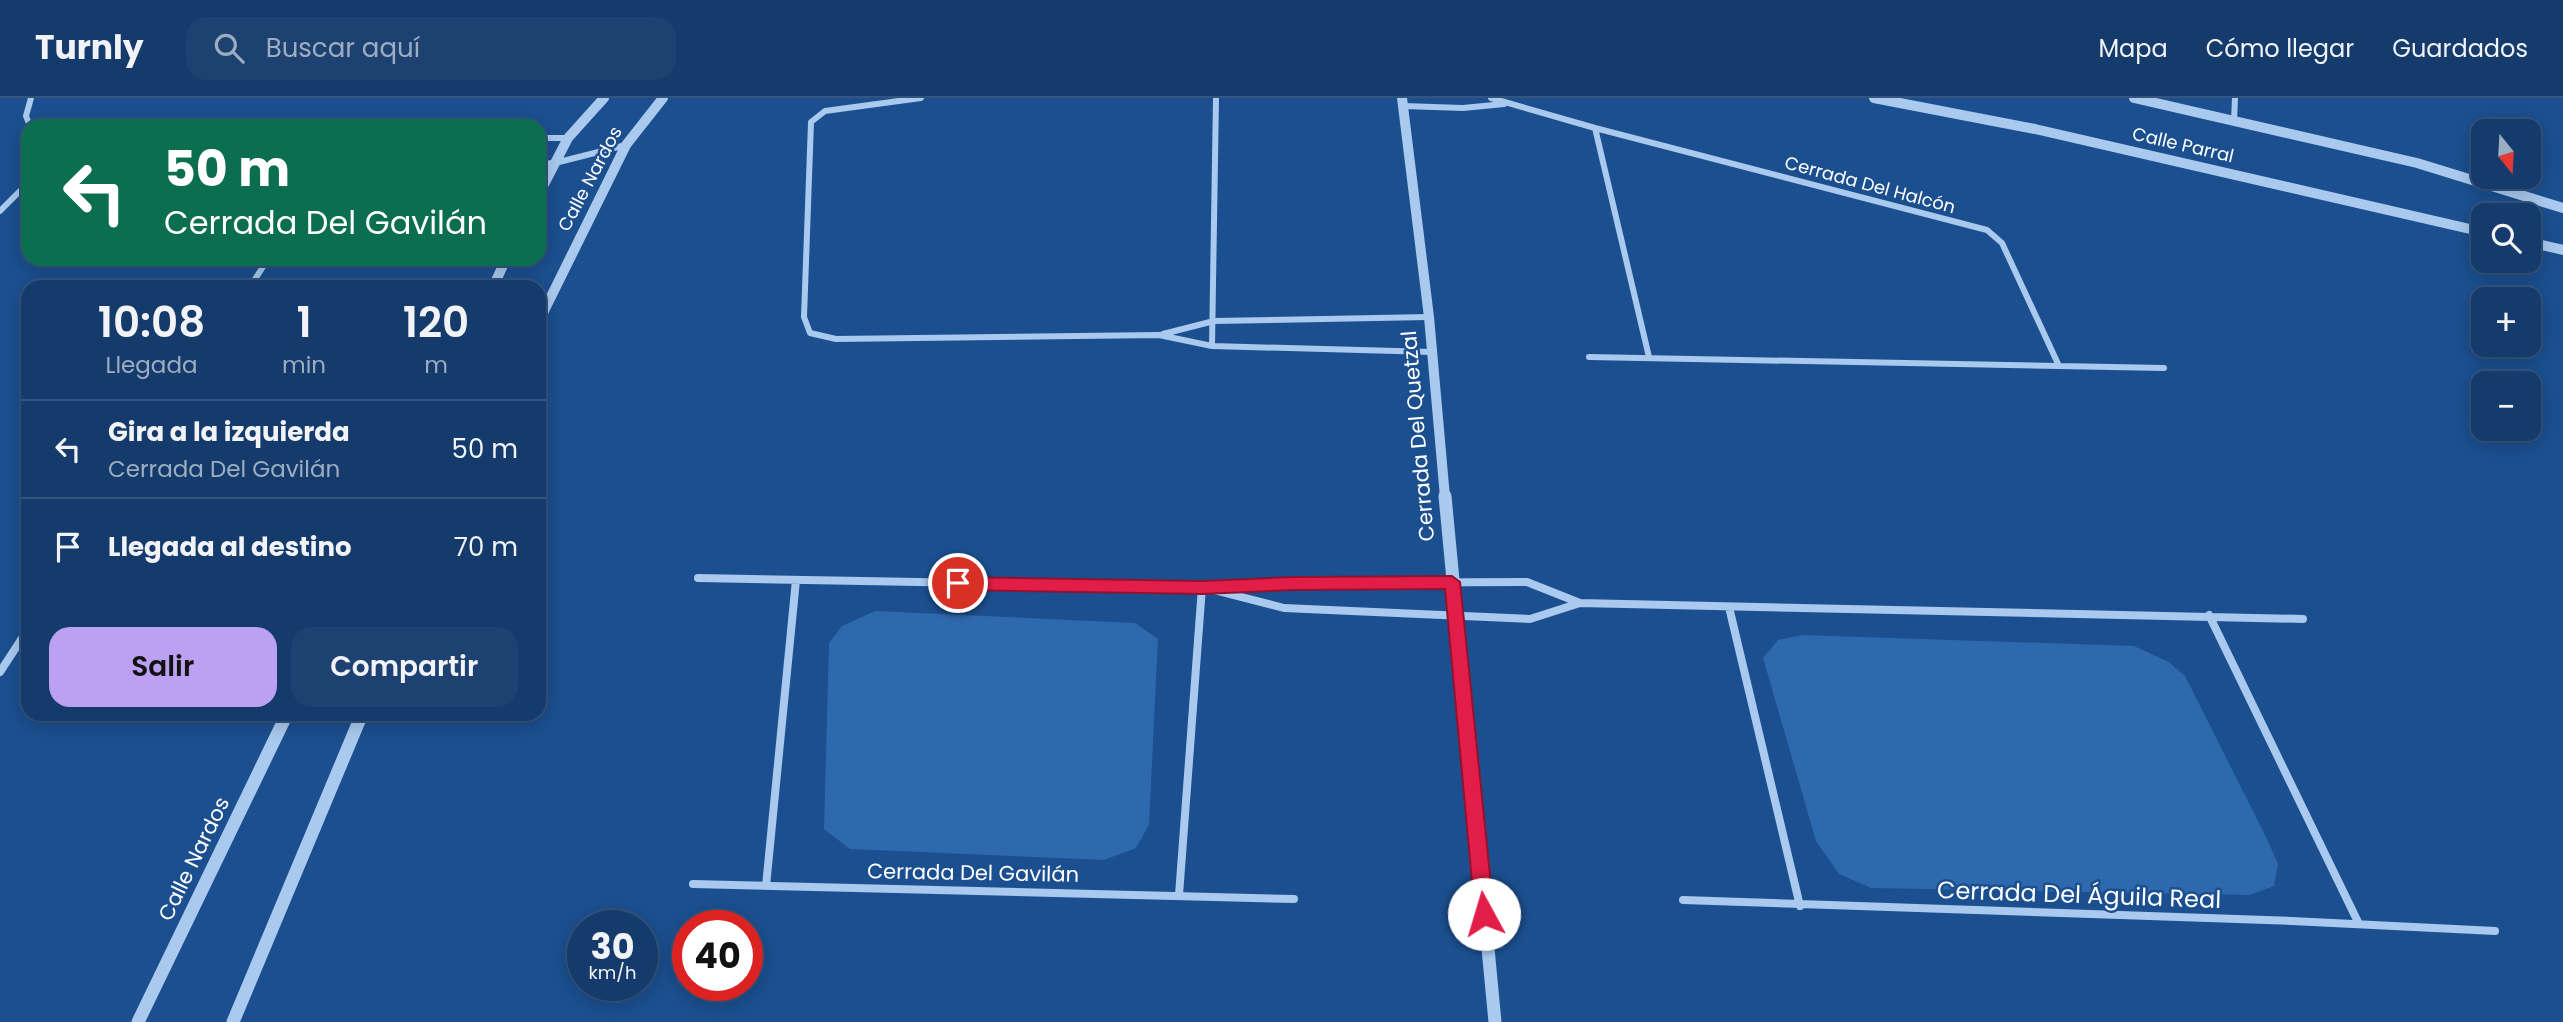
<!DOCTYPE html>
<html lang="es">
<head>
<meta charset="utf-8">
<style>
	:root { --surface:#143b6b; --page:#1d4271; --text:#f1f3f6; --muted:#9dadc1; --line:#33557e; --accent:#bca0f2 }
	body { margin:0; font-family:Poppins,sans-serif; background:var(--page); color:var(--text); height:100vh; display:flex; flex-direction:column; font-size:26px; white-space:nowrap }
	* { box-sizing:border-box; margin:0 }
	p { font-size:23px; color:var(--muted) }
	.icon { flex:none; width:38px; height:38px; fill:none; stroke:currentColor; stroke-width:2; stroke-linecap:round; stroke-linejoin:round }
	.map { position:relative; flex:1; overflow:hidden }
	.sheet { position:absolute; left:21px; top:182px; width:525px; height:441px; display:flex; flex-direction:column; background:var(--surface); border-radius:21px; box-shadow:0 4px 18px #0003,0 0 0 2px var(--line) }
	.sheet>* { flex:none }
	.banner { position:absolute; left:21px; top:21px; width:525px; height:147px; border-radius:21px; box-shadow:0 4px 18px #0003,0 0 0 2px var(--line); background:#0b6e4f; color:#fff; overflow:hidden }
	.needle { width:46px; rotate:162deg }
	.buttons { position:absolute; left:2471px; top:21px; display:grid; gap:14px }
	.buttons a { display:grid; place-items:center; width:70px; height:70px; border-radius:14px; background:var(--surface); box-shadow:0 4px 18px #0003,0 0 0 2px var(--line); font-size:35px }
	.speed { position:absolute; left:567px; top:812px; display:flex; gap:14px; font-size:35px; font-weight:700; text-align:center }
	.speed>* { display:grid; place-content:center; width:91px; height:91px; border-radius:50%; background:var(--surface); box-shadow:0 4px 18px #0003,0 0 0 2px var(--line); line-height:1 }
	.speed small { font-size:18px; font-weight:400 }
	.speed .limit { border:10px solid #d22; background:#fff; color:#111 }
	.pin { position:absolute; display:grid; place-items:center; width:60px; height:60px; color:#fff; margin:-30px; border:4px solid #fff; border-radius:50%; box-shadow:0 2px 7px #0007 }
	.me { position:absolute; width:77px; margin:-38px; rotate:354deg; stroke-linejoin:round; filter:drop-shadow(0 0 5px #0008) }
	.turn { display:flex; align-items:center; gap:24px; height:147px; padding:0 28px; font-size:32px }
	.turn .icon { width:91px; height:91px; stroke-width:2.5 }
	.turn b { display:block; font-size:49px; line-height:60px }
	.eta { display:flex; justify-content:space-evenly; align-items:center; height:119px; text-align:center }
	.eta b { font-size:42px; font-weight:600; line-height:49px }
	.button { display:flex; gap:14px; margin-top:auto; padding:14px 28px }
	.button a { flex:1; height:80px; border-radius:21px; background:var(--accent); color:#111; font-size:28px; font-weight:600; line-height:80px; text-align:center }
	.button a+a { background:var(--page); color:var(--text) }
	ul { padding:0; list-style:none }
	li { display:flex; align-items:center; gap:21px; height:98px; padding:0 28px; border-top:2px solid var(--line) }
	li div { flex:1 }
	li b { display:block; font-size:26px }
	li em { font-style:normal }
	header { display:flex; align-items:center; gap:42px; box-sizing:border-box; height:98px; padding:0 35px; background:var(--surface); border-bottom:2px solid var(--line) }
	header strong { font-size:33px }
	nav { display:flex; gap:38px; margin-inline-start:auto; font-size:24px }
	.search { width:490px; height:63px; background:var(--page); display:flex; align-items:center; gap:18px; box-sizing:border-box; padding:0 24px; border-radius:21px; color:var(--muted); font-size:26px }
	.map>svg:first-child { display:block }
</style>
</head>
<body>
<header>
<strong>Turnly</strong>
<div class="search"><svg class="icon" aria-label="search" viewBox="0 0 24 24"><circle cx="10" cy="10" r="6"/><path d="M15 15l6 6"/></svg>Buscar aquí</div>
<nav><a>Mapa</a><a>Cómo llegar</a><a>Guardados</a></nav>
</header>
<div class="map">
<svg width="2563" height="924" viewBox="0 0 2563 924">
	<rect width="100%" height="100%" fill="#1b4f8f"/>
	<path fill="#2e69ad" d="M875 513 1135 525 1158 541 1149 727 1136 750 1104 762 850 751 824 731 829 545 842 528Z
		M1802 537 2134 548 2169 564 2185 578 2266 739 2278 766 2274 788 2249 797 1871 790 1839 776 1816 743 1763 560 1778 542Z"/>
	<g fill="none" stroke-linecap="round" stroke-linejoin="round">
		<path stroke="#a9c9ee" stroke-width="6" d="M921 0 825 13 811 24 804 219 810 235 836 241 1159 237 1212 248 1432 254
			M1491 0 1595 30 1987 132 2002 145 2059 268
			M1403 8 1463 10 1504 6
			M2234 23 2235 0
			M30 28 26 18 31 0
			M1595 30 1649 259
			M539 40H568
			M539 66 555 65 626 47
			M0 113 28 85
			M250 189 268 161
			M1163 236 1214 223 1429 219
			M1212 248 1216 0
			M1589 259 2164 270"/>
		<path stroke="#a9c9ee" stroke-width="8" d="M698 480 1202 489 1292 485 1527 484 1580 505
			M1202 489 1284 510 1530 521 1580 505 2303 521
			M1729 509 1800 808
			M2209 517 2358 824
			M0 574 28 531
			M693 786 1294 801
			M766 788 796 482
			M1179 797 1202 489
			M1683 802 2292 823 2495 833"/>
		<path stroke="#a9c9ee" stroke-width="10" d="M1402 0 1429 219 1445 399
			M1874 0 2035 31 2483 134
			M2134 0 2417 65 2563 110
			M539 96 568 40 604 0
			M2529 144 2563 152
			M493 189 506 161
			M539 223 626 47 663 0"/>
		<path stroke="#a9c9ee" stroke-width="13" d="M1445 398 1495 924
			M138 924 287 616
			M233 924 362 616"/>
	</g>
	<path fill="#e11d48" stroke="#92132f" stroke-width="2" d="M1452 478 1460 484 1494 816 1491 822 1484 825 1478 822 1475 816 1445 491 1292 492 1202 496 958 492 950 485 958 479 1202 483 1292 479Z"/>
	<g text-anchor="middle" stroke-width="5" stroke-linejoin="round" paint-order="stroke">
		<g font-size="18" fill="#fff" stroke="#1b4f8f">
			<text transform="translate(2183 47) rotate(13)" y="6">Calle Parral</text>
			<text transform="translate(590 81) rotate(-62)" y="6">Calle Nardos</text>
			<text transform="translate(1870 87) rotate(15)" y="6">Cerrada Del Halcón</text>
		</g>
		<g font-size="21" fill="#fff" stroke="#1b4f8f">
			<text transform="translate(1418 338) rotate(-95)" y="7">Cerrada Del Quetzal</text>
			<text transform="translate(194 761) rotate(-64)" y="7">Calle Nardos</text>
			<text transform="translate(973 775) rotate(1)" y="7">Cerrada Del Gavilán</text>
		</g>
		<g font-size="24" fill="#fff" stroke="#1b4f8f">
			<text transform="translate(2079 797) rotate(2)" y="8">Cerrada Del Águila Real</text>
		</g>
	</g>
</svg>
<div class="buttons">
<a><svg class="needle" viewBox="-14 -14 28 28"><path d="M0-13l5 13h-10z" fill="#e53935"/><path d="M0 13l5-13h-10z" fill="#9dadc1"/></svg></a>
<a><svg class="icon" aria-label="search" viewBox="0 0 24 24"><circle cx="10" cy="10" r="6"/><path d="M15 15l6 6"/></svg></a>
<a>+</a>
<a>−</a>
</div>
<div class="speed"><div>30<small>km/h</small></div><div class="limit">40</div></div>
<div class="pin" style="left:958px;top:485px;background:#d93025"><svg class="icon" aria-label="arrive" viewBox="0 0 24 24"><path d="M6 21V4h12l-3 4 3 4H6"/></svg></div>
<svg class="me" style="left:1484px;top:816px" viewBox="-20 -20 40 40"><circle r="19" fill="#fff"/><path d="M0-13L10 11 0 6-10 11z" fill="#e11d48"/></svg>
<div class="banner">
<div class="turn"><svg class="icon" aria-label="left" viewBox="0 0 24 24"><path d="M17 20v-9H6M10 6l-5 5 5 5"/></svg><div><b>50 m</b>Cerrada Del Gavilán</div></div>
</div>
<section class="sheet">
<div class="eta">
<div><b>10:08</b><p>Llegada</p></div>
<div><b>1</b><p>min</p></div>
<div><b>120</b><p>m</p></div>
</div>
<ul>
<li><svg class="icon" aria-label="left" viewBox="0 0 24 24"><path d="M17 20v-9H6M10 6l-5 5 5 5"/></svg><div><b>Gira a la izquierda</b><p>Cerrada Del Gavilán</p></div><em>50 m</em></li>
<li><svg class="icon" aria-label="arrive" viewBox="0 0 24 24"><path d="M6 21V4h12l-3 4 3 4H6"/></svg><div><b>Llegada al destino</b></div><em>70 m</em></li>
</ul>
<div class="button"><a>Salir</a><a>Compartir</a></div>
</section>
</div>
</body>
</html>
